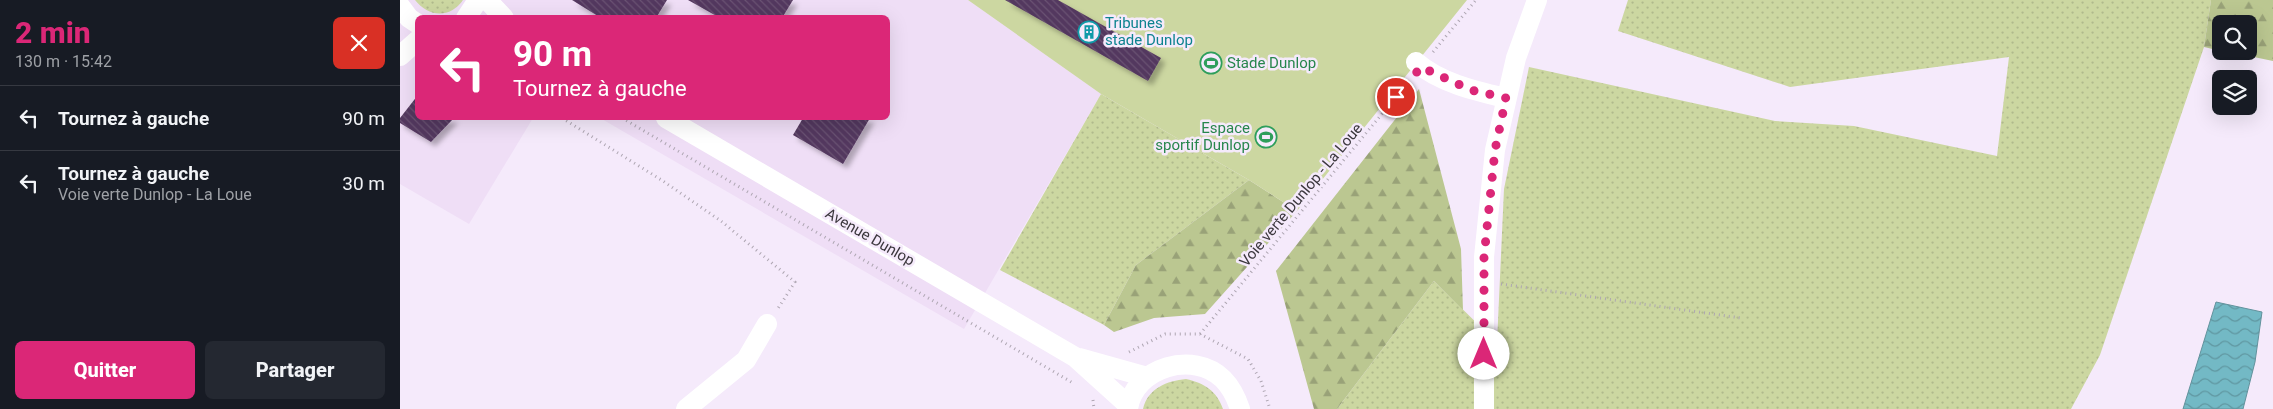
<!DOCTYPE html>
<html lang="fr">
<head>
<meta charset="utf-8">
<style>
	:root { --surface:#171b24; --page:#242831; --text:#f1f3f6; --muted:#9ea1a6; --line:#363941; --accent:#db2777 }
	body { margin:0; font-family:Roboto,sans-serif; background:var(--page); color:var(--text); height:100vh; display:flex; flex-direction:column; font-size:19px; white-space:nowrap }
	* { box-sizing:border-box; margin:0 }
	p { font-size:16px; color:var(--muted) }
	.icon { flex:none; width:28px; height:28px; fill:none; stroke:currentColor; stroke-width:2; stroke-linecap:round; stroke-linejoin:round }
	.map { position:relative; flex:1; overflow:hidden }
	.drawer { display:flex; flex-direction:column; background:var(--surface); width:400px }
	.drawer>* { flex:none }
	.hud { position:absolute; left:15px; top:15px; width:475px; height:105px; border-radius:8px; box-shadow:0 5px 20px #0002; background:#db2777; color:#fff; overflow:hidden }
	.buttons { position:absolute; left:1812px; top:15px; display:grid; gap:10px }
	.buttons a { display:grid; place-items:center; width:45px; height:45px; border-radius:8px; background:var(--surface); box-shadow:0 5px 20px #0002; font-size:25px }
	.pin { position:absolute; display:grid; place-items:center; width:42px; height:42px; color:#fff; margin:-21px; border:2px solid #fff; border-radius:50%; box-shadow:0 1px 5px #0007 }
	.me { position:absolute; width:55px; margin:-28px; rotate:0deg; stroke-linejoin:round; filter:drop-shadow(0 0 4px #0008) }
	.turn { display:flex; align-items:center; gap:18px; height:105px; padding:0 15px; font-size:22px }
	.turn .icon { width:65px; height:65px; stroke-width:2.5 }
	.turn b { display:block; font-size:35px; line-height:42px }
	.round { display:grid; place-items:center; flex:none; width:52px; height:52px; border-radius:8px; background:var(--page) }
	.head { display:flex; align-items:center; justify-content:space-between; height:85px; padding:0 15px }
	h1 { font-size:30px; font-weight:800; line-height:38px; color:var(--accent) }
	.button { display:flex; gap:10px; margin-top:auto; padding:10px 15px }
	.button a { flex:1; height:58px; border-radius:8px; background:var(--accent); color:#fff; font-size:20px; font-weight:800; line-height:58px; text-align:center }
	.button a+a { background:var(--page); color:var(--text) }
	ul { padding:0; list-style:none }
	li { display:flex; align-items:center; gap:15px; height:65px; padding:0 15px; border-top:1px solid var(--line) }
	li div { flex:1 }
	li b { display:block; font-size:19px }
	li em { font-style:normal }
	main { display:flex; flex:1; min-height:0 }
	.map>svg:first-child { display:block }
</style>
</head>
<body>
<main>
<section class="drawer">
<div class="head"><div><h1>2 min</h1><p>130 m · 15:42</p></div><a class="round" style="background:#d93025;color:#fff"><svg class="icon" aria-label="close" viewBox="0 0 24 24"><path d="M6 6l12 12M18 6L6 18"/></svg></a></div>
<ul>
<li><svg class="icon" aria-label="left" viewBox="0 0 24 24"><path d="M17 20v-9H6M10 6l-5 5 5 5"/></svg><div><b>Tournez à gauche</b></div><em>90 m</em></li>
<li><svg class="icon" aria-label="left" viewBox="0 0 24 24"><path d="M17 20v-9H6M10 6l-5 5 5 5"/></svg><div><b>Tournez à gauche</b><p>Voie verte Dunlop - La Loue</p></div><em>30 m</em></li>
</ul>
<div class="button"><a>Quitter</a><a>Partager</a></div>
</section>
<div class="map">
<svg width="1873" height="409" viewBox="0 0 1873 409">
	<defs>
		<pattern id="green-dots" width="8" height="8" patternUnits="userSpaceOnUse" patternTransform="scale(1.25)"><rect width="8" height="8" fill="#ccd7a1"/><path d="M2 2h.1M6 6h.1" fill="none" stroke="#b0b98c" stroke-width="1.8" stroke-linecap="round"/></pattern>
		<pattern id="forest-firs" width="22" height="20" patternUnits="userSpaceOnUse" patternTransform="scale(1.25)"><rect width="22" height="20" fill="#bbc791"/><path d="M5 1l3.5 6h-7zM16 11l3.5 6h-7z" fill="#99a278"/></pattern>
		<pattern id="water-waves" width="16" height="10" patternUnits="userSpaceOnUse" patternTransform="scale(1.25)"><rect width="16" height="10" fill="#73b9c5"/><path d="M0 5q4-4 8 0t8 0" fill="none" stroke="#6097a1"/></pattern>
		<pattern id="building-back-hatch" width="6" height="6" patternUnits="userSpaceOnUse" patternTransform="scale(1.25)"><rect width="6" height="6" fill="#53375e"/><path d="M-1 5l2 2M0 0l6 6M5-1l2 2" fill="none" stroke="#6a5373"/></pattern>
		<filter id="shadow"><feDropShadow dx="4.5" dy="4.5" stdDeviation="2.5" flood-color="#0004"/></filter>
	</defs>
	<rect width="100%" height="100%" fill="#f5eafb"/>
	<path fill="#efdef6" d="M0 0H568L701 94 564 329 200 118H488V18H18V118H133L69 224 0 184Z"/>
	<path fill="url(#green-dots)" d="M15 0H63C50 19 28 17 15 0Z
		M1228 0H1811L1804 47 1700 355 1671 409H937L1034 281 1097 343 1104 189 1129 67 1375 121 1454 126 1597 156 1609 57 1390 87 1218 31Z
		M701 94 849 180 736 265 704 325 600 270Z
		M786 379C804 383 817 391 823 409H743C748 388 767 381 786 379Z"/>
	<path fill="url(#forest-firs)" d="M1811 0H1873V61L1825 51H1849V24H1821V51L1804 47Z
		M1019 89 1061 249 1063 310 1034 281 937 409H914L876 271Z
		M849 180 897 211 805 314 754 318 714 332 704 325 736 265Z"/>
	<path fill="#ccd7a1" d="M568 0H1067L897 211 849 180 701 94Z"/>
	<path fill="url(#water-waves)" stroke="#62929c" d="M1816 302 1862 312 1855 362 1843 409H1783Z"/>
	<path fill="url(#building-back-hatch)" filter="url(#shadow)" d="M172 0H267L256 18H201Z
		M288 0H393L382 18H320Z
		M605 0H658L761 58 748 81Z
		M18 95V118H54L31 142 0 123V118Z
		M403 118H470L443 164 393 135Z"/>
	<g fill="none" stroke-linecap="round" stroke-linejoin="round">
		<path stroke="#aea6b2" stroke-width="3" stroke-dasharray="1 4" stroke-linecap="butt" d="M1033 52 1076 0
			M162 118 263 181 321 221 395 282 377 310
			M222 118 673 383
			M1101 284 1341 318
			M800 334 1010 80
			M729 352 765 334H800L848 359 861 381 870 409
			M693 400 694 409"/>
		<path stroke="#fff" stroke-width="20" d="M87 0 104 18
			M0 6 9 18 18 24
			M66 18 78 0
			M0 56 18 40
			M1016 62C1040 83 1076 91 1106 98
			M266 118 675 357 728 405
			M679 358 747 377
			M286 409 346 360 367 324
			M728 409C734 367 794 350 823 379 832 388 836 397 840 409
			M1084 409V257L1095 150 1116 58 1137 0"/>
	</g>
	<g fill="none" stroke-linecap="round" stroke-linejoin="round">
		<path stroke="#db2777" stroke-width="9" stroke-dasharray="0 16.2" d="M996 97 1021 67 1071 90 1106 98 1095 150 1084 257V354"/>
	</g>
	<defs>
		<g id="building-ring" transform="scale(1.125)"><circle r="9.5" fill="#f5eafb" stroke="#0f9aa8" stroke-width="1.5"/><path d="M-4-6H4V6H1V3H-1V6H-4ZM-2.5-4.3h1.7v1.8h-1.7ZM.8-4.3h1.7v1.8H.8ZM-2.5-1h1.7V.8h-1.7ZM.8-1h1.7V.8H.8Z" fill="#0f9aa8"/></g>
		<g id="stadium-ring" transform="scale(1.125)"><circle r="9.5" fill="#f5eafb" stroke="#2e9e5b" stroke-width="1.5"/><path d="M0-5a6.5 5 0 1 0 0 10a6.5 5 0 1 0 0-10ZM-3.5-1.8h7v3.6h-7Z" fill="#2e9e5b"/></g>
	</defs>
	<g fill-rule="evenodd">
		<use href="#building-ring" x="689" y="32"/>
		<use href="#stadium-ring" x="811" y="63"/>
		<use href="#stadium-ring" x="866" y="137"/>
	</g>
	<g text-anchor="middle" stroke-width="5" stroke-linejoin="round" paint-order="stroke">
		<g font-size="15" fill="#0d838f" stroke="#f5eafb" text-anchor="start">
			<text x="705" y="28">Tribunes<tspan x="705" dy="17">stade Dunlop</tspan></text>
		</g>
		<g font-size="15" fill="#27864d" stroke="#f5eafb" text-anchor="start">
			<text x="827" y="68">Stade Dunlop</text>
			<text x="850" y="133" text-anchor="end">Espace<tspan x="850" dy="17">sportif Dunlop</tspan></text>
		</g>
		<g font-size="15" fill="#3b373d" stroke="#f5eafb">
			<text transform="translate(901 195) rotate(-50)" y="5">Voie verte Dunlop - La Loue</text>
			<text transform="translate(470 237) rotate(30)" y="5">Avenue Dunlop</text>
		</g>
	</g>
</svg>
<div class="buttons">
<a><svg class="icon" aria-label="search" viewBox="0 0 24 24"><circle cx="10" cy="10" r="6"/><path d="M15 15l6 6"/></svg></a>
<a><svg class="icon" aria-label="layers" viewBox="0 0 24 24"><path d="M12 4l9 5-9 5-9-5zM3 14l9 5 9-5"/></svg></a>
</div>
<div class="pin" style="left:996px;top:97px;background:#d93025"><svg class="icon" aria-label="arrive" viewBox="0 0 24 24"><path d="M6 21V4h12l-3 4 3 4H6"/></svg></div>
<svg class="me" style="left:1084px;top:354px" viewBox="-20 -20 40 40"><circle r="19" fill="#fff"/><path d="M0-13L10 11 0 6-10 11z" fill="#db2777"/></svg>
<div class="hud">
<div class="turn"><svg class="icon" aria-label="left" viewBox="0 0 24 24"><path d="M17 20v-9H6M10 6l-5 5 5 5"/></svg><div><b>90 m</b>Tournez à gauche</div></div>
</div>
</div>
</main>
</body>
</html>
